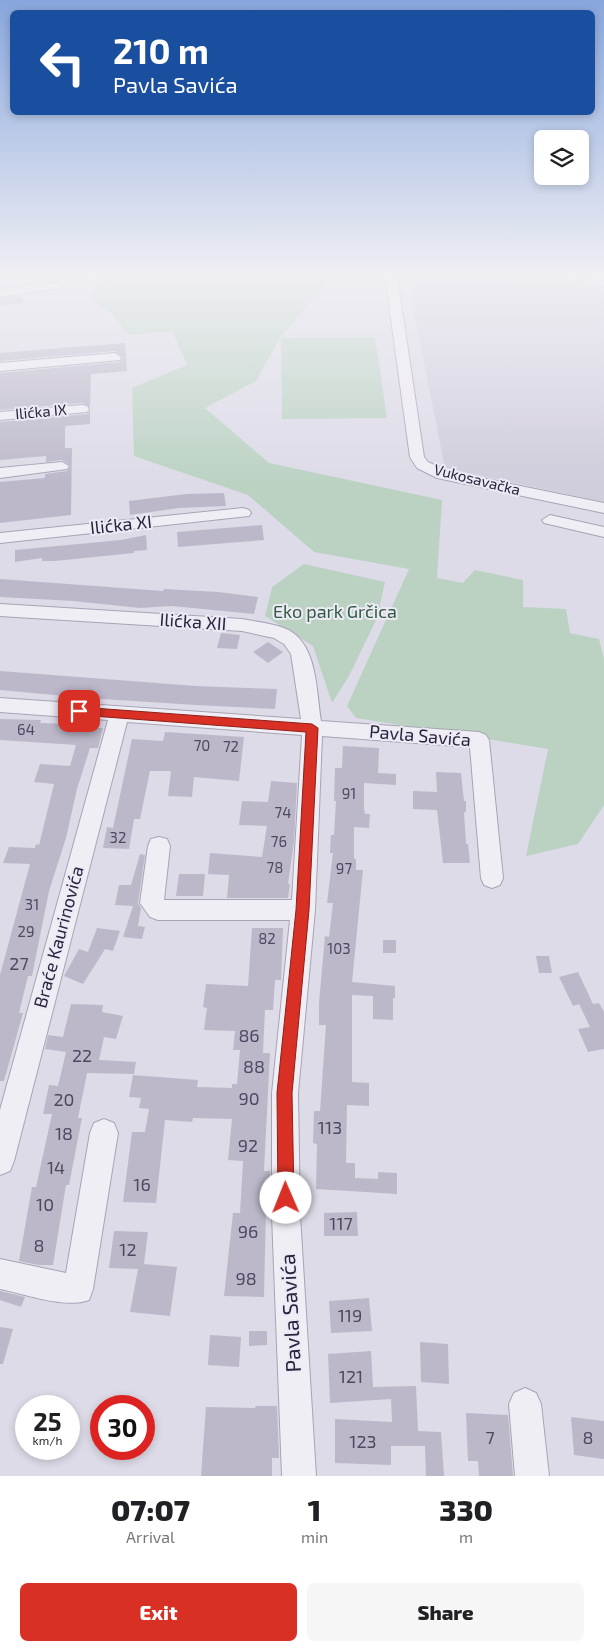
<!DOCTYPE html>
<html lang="en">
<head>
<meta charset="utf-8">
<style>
	:root { --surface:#fff; --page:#f6f6f6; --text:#202124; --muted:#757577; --accent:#d93025 }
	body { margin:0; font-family:"Exo 2",sans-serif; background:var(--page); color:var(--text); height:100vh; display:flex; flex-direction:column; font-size:19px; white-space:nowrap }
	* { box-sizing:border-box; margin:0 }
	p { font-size:16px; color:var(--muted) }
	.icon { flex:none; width:28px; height:28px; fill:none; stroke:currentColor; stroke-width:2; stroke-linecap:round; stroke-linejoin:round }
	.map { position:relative; height:1476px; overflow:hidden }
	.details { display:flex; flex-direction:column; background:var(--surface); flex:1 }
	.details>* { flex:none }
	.top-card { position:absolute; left:10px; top:10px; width:585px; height:105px; border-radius:8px; box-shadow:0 2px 8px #0003; background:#1a4fa0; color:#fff; overflow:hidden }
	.tools { position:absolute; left:534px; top:130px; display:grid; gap:10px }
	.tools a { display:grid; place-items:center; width:55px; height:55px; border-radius:8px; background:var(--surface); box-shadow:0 2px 8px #0003; font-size:25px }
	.speed { position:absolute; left:15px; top:1395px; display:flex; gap:10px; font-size:25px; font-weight:700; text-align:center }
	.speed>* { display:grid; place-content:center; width:65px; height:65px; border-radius:50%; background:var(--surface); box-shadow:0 2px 8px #0003; line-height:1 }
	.speed small { font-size:12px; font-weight:400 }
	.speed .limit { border:8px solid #d22; background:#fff; color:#111 }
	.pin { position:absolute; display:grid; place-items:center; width:42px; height:42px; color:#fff; margin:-21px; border-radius:10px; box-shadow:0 2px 8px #0006 }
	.me { position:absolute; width:55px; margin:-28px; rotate:359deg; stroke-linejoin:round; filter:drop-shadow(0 0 4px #0008) }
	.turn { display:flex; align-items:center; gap:18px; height:105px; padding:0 20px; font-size:22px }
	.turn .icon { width:65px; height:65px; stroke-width:2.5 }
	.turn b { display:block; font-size:35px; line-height:42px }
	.eta { display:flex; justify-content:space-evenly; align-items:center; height:85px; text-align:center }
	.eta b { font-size:30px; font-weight:800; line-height:35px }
	.cta { display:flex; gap:10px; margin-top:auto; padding:10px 20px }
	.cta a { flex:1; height:58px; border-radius:8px; background:var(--accent); color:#fff; font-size:20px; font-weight:800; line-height:58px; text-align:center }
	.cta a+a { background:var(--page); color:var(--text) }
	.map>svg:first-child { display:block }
</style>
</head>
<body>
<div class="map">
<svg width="604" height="1476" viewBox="0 0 604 1476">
	<rect width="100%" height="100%" fill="#dddbe7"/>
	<path fill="#d0cddc" d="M87 276H211L208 283 188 284 112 279 106 281Z
		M407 276H555L604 286V502L445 468Z"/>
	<path fill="#bbd2c3" d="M221 276H333L280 338 256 381 205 408 269 463 442 500 437 578 463 583 475 570 523 580V607L566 609 570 633 599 639 604 659V805L578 844 526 856 548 749 356 718 347 706 409 569 314 552 248 495 134 456 132 388 187 365 172 331 128 335 113 315 92 301 89 296 96 285 112 279 188 284 218 282Z
		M375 337 387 418 282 419 281 338Z
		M304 564 385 582 377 618 349 676 332 703 313 646 265 616 272 587Z"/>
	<path fill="#bcb8ca" d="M22 296 24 303 0 306V299Z
		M125 343 127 371 91 374 90 407 82 403 0 410V373L120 362 123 358 115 351 0 361V353Z
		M90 411V424L65 426V448H72L71 515 0 523V482L45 478V474L67 471 71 466 62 460 46 462V456L0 460V422L87 414Z
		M224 493 226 506 179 508 130 515 129 501 186 494Z
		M262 525 264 540 178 547 177 532Z
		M146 535 147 550 134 551V553L55 561H42V558L15 562V550L121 540Z
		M0 579 163 591 164 589 218 592 258 597 254 614 172 606 140 608 73 601 0 597Z
		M221 633 240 635 237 649 217 648Z
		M268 642 283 652 268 663 253 652Z
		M0 671 196 686 277 689 275 709 196 705 86 698 0 690Z
		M0 719 41 720 40 723 71 724 70 727 103 728 98 748H90L77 789 66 838 49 891 32 976H28L19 1013H23L4 1081H0V975L30 864 3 863 9 847 35 848 36 844 39 845 54 784 34 782 40 764 70 766 76 745 0 740Z
		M165 732 244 737 239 781 194 777 192 797 168 796 171 771H150L140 819H134L129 849 103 848 107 827 113 828 132 739 163 741Z
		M343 746 379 748 378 773 396 774V785L364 783V809L365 814H370L369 828 354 827V859H356V870H363L352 982 395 986V998H393V1020L373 1019V996L352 995V1082L369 1083V1106L347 1105 346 1163H355V1178L378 1179V1172L397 1173V1194L316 1189 317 1144 313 1143 314 1111H320L326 1025H319V1003L325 936 329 937 333 903H327L333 853H330L331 835H334L336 801H334L335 768H342Z
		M436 772 461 773 464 801H466V812H464L466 844H468L470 863H443L437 810 413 809V791L437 792Z
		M271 781 297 783 294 842 288 884H290L288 898H227L229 875 208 874 210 853 262 857 267 826 239 825 242 801 268 802Z
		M140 854 145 855 138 903 141 908 138 926 145 927 142 939 123 937 133 906 115 905 119 885H131Z
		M179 874H205L203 896H176Z
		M97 928 120 931 113 951 105 949 83 984 64 976 79 949 88 952Z
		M252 928H283L281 980H275L273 1010H265L263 1053H270L264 1171H270V1206H266L264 1297 224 1296 233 1213H240L243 1161 228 1160 232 1119 193 1118 192 1122 165 1120 156 1203 123 1202 132 1132H145L149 1109 139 1108 141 1098 129 1097 133 1075 198 1080 197 1087 232 1088V1084H237L240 1050H233L235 1031 204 1030 207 1008 203 1007 206 984 248 986Z
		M383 940H396V953H383Z
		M536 956H549L552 973H539Z
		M578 972 593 1004 599 1003 604 1012V1049L588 1052 578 1029 590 1027 579 1004 573 1006 559 977Z
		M71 1004 103 1005 102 1012 123 1016 116 1039 104 1037 99 1060 136 1062 134 1074 87 1073 78 1118H82L69 1185H66L53 1265H38L19 1261 32 1187H36L52 1114H43L49 1085 58 1086 66 1052 45 1049 48 1035 63 1037Z
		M357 1212 358 1236H324V1213Z
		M114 1231 148 1232 144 1264 177 1267 170 1316 130 1312 138 1269 109 1268Z
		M0 1291 25 1297 21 1307 0 1300Z
		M369 1298 372 1331 331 1333 329 1301Z
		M0 1327 13 1329 3 1364H0Z
		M249 1331H267V1345L249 1346Z
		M210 1335 241 1337 239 1367 208 1365Z
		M420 1342 448 1344 449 1384 421 1382Z
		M371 1351 373 1387 416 1386 418 1431 441 1432 444 1476H426L425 1446H391V1465L335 1463V1419L392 1422 391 1399 330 1403 328 1354Z
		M256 1406H277L279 1458H272V1476H201L206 1407 255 1408Z
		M466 1413 508 1415 513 1476H479L478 1461H468Z
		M571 1417 604 1421V1459L574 1455Z"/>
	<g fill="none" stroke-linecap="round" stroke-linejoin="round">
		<g stroke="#a7a4b4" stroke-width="2">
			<path id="minor" d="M385 276H397L424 457 428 462 447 471 604 503V513L437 478 417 468 410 457Z
				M566 276H588L604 280V286L568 278Z
				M57 283 61 284V288L0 297V289Z
				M115 353 121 357 120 360 0 371V363Z
				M82 405 87 406 89 409 87 412 0 420V412Z
				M62 462 69 466 67 469 0 478V468Z
				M243 508 249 510 251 513 249 516 0 543V533Z
				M550 515 604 527V537L544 523 542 520Z
				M0 604 242 619C256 622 271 623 284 628 318 641 316 691 321 721L479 732 486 735 489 740 503 878 500 885 492 888 484 885 481 878 470 747 322 736 315 910 298 1093 300 1215 316 1476H282L272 1215V1093L290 920H158L150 917 140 903 148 846 151 839 159 837 167 839 170 846 164 900H292L302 735 127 722 14 1161 10 1171 0 1175V1110L108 720 0 712V698L301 719 291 654 284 644 274 638 242 631 0 616Z
				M104 1119 114 1123 118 1133 93 1289 89 1300C65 1309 25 1294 0 1289V1259L66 1273 90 1133 94 1123Z
				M525 1388 536 1393 541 1404 549 1476H515L509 1404 514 1393Z"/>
		</g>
		<use href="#minor" fill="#f0eef5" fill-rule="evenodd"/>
	</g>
	<linearGradient id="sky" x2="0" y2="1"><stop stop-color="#88a6dc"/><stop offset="0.57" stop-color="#f0eff4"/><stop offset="1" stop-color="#f0eff4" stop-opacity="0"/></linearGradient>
	<rect width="604" height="483" fill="url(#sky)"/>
	<path fill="#d93025" stroke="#8d1f18" d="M79 707 312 724 318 728 309 910 292 1093 294 1198 292 1204 286 1207 280 1204 278 1198 277 1093 296 910 306 732 79 715 74 711Z"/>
	<g text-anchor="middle" stroke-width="4" stroke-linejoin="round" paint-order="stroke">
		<g font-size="15" fill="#2a243e" stroke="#eceaf5">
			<text transform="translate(41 412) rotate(-5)" y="5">Ilićka IX</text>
			<text transform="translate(477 480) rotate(14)" y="5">Vukosavačka</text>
		</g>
		<g font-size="15" fill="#4e4961">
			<text x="26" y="735">64</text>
			<text x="202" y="751">70</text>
			<text x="231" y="752">72</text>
			<text x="349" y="799">91</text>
			<text x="283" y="818">74</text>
			<text x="118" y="843">32</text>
			<text x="279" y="847">76</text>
			<text x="275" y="873">78</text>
			<text x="344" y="874">97</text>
			<text x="32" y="910">31</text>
			<text x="26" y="937">29</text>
			<text x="267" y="944">82</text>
			<text x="339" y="954">103</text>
		</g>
		<g font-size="18" fill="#2a243e" stroke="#eceaf5">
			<text transform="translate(121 525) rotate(-6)" y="6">Ilićka XI</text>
			<text transform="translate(193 622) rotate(4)" y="6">Ilićka XII</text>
			<text transform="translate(420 736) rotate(5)" y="6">Pavla Savića</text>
			<text transform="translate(59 937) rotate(-75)" y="6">Braće Kaurinovića</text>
		</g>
		<g font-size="18" fill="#305b41" stroke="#eceaf5">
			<text x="335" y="618">Eko park Grčica</text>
		</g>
		<g font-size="18" fill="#4e4961">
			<text x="19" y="970">27</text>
			<text x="249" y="1042">86</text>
			<text x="82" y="1062">22</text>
			<text x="254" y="1073">88</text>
			<text x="249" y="1105">90</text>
			<text x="64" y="1106">20</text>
			<text x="330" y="1134">113</text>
			<text x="64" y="1140">18</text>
			<text x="248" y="1152">92</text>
			<text x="56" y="1174">14</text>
			<text x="142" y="1191">16</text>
			<text x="45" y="1211">10</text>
			<text x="341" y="1230">117</text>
			<text x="248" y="1238">96</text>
			<text x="39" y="1252">8</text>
			<text x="128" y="1256">12</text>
			<text x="246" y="1285">98</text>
			<text x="350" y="1322">119</text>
			<text x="351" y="1383">121</text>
			<text x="490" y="1444">7</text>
			<text x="588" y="1444">8</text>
			<text x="363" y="1448">123</text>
		</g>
		<g font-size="21" fill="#2a243e" stroke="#eceaf5">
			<text transform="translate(291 1313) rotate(-93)" y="7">Pavla Savića</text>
		</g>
	</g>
</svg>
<div class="tools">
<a><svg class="icon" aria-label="layers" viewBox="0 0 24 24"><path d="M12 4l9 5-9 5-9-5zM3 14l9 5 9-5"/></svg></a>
</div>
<div class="speed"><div>25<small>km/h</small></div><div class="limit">30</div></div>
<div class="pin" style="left:79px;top:711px;background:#d93025"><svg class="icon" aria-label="arrive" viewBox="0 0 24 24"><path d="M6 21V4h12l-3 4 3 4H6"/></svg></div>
<svg class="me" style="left:286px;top:1198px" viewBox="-20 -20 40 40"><circle r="19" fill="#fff"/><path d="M0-13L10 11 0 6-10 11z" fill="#d93025"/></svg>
<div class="top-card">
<div class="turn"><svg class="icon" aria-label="left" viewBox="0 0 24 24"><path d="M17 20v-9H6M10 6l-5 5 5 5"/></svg><div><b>210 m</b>Pavla Savića</div></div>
</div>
</div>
<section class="details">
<div class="eta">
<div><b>07:07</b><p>Arrival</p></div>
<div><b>1</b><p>min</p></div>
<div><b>330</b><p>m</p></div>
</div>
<div class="cta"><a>Exit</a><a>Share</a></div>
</section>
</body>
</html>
